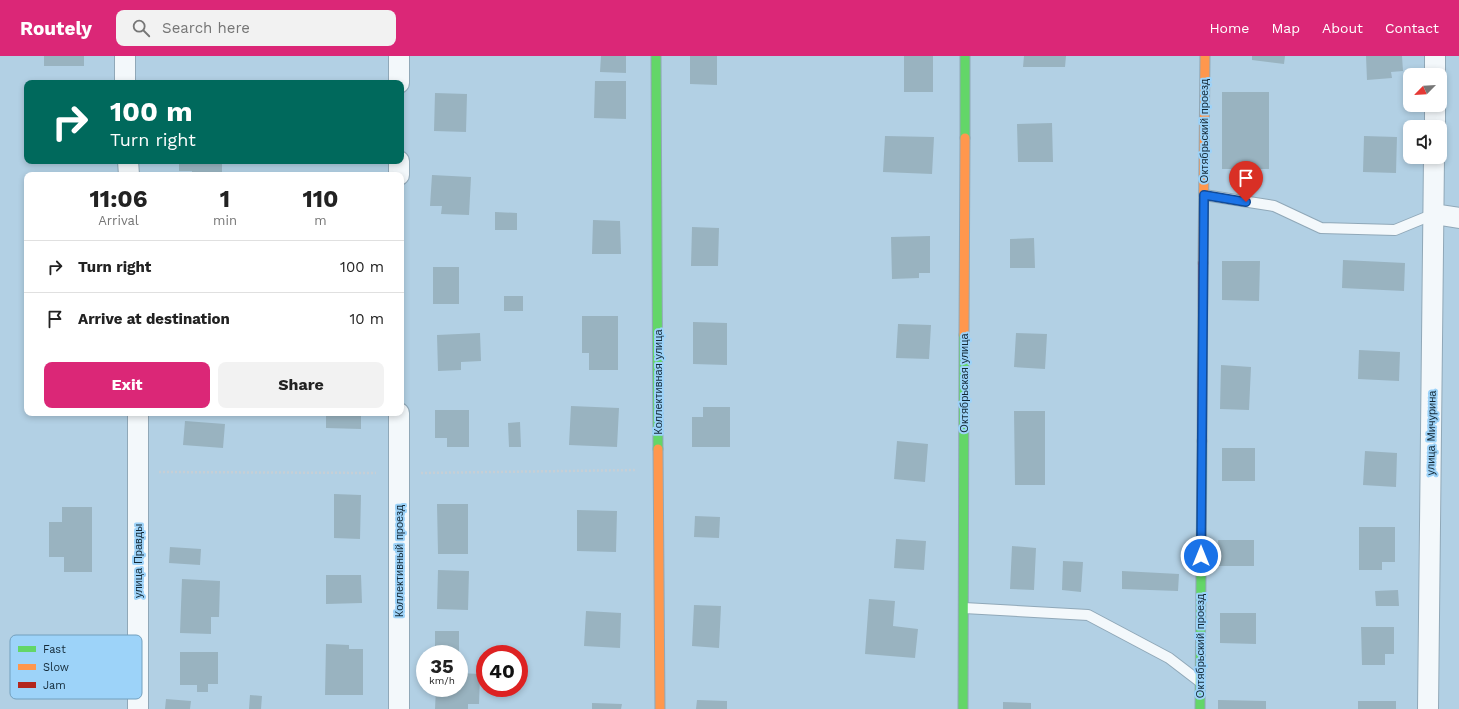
<!DOCTYPE html>
<html lang="en">
<head>
<meta charset="utf-8">
<style>
	:root { --surface:#fff; --page:#f2f2f2; --text:#222; --muted:#767676; --line:#e0e0e0; --accent:#db2777 }
	body { margin:0; font-family:"Work Sans",sans-serif; background:var(--page); color:var(--text); height:100vh; display:flex; flex-direction:column; font-size:15px; white-space:nowrap }
	* { box-sizing:border-box; margin:0 }
	p { font-size:13px; color:var(--muted) }
	.icon { flex:none; width:22px; height:22px; fill:none; stroke:currentColor; stroke-width:2; stroke-linecap:round; stroke-linejoin:round }
	.map { position:relative; flex:1; overflow:hidden }
	.details { position:absolute; left:24px; top:116px; width:380px; height:244px; display:flex; flex-direction:column; background:var(--surface); border-radius:8px; box-shadow:0 2px 6px #0003 }
	.details>* { flex:none }
	.guide { position:absolute; left:24px; top:24px; width:380px; height:84px; border-radius:8px; box-shadow:0 2px 6px #0003; background:#00695c; color:#fff; overflow:hidden }
	.needle { width:26px; rotate:246deg }
	.tools { position:absolute; left:1403px; top:12px; display:grid; gap:8px }
	.tools a { display:grid; place-items:center; width:44px; height:44px; border-radius:8px; background:var(--surface); box-shadow:0 2px 6px #0003; font-size:20px }
	.speed { position:absolute; left:416px; top:589px; display:flex; gap:8px; font-size:20px; font-weight:700; text-align:center }
	.speed>* { display:grid; place-content:center; width:52px; height:52px; border-radius:50%; background:var(--surface); box-shadow:0 2px 6px #0003; line-height:1 }
	.speed small { font-size:10px; font-weight:400 }
	.speed .limit { border:6px solid #d22; background:#fff; color:#111 }
	.pin { position:absolute; display:grid; place-items:center; width:34px; height:34px; color:#fff; margin:-41px -17px; border-radius:50% 50% 50% 0; rotate:-45deg; box-shadow:0 0 4px #0007 }
	.pin .icon { rotate:45deg }
	.me { position:absolute; width:44px; margin:-22px; rotate:0deg; stroke-linejoin:round; filter:drop-shadow(0 0 3px #0008) }
	.turn { display:flex; align-items:center; gap:14px; height:84px; padding:0 20px; font-size:18px }
	.turn .icon { width:52px; height:52px; stroke-width:2.5 }
	.turn b { display:block; font-size:28px; line-height:34px }
	.eta { display:flex; justify-content:space-evenly; align-items:center; height:68px; text-align:center }
	.eta b { font-size:24px; font-weight:700; line-height:28px }
	.primary-button { display:flex; gap:8px; margin-top:auto; padding:8px 20px }
	.primary-button a { flex:1; height:46px; border-radius:8px; background:var(--accent); color:#fff; font-size:16px; font-weight:700; line-height:46px; text-align:center }
	.primary-button a+a { background:var(--page); color:var(--text) }
	ul { padding:0; list-style:none }
	li { display:flex; align-items:center; gap:12px; height:52px; padding:0 20px; border-top:1px solid var(--line) }
	li div { flex:1 }
	li b { display:block; font-size:15px }
	li em { font-style:normal }
	header { display:flex; align-items:center; gap:24px; box-sizing:border-box; height:56px; padding:0 20px; background:var(--accent); color:#fff }
	header strong { font-size:19px }
	nav { display:flex; gap:22px; margin-inline-start:auto; font-size:14px }
	.search { width:280px; height:36px; background:var(--page); display:flex; align-items:center; gap:10px; box-sizing:border-box; padding:0 14px; border-radius:8px; color:var(--muted); font-size:15px }
	.map>svg:first-child { display:block }
</style>
</head>
<body>
<header>
<strong>Routely</strong>
<div class="search"><svg class="icon" aria-label="search" viewBox="0 0 24 24"><circle cx="10" cy="10" r="6"/><path d="M15 15l6 6"/></svg>Search here</div>
<nav><a>Home</a><a>Map</a><a>About</a><a>Contact</a></nav>
</header>
<div class="map">
<svg width="1459" height="653" viewBox="0 0 1459 653">
	<rect width="100%" height="100%" fill="#b2d0e4"/>
	<path fill="#99b3c0" d="M44 0H84V10H44Z
		M601 0H626V17L600 16Z
		M690 0H717V29L690 28Z
		M904 0H933V36H904Z
		M1024 0H1066L1065 11H1023Z
		M1252 0H1285L1284 8 1252 4Z
		M1366 0H1402L1403 15 1391 16 1392 22 1367 24Z
		M595 25H626V63L594 62Z
		M1222 36H1269V113H1222Z
		M435 37 467 38 466 76 434 75Z
		M1052 67 1053 106H1018L1017 68Z
		M885 80 934 81 932 118 883 116Z
		M1364 80 1397 81 1396 117 1363 116Z
		M179 105H222V119H192V115H179Z
		M432 119 471 121 469 159 441 158 442 150H430Z
		M495 156 517 157V174H495Z
		M593 164 620 165 621 198H592Z
		M692 171 719 172 718 210H691Z
		M930 180V217H919V222L892 223 891 181Z
		M1034 182 1035 212H1010V183Z
		M1343 204 1405 207 1404 235 1342 232Z
		M1222 205H1260L1259 245 1222 244Z
		M433 211H459V248H433Z
		M504 240H523V255H504Z
		M582 260H618V314H589V297H582Z
		M693 266 727 267V309L693 308Z
		M898 268 931 269 929 303 896 302Z
		M480 277 481 305 461 306V314L438 315 437 279Z
		M1016 277 1047 278 1045 313 1014 311Z
		M1359 294 1400 296 1399 325 1358 323Z
		M1221 309 1251 311 1249 354 1220 353Z
		M571 350 619 352 617 391 569 389Z
		M703 351H730V391H692V361H703Z
		M435 354H469V391H447V382H435Z
		M1014 355H1045V429H1015Z
		M326 357H361V373L326 372Z
		M185 365 225 368 223 392 183 389Z
		M520 366 521 391H509L508 367Z
		M897 385 928 388 925 426 894 423Z
		M1222 392H1255V425H1222Z
		M1365 395 1397 397 1396 431 1363 429Z
		M334 438 361 439 360 483 334 482Z
		M437 448H468V498H438Z
		M62 451H92V516H64V501H49V466H62Z
		M577 454 617 455 616 496 577 495Z
		M695 460 720 461 719 482 694 481Z
		M1359 471H1395V506H1382V514H1359Z
		M896 483 926 485 924 514 894 512Z
		M1218 484H1254V510H1219Z
		M1012 490 1036 492 1034 534 1010 533Z
		M170 491 201 493 200 509 169 507Z
		M1063 505 1083 506 1081 536 1062 534Z
		M438 514 469 515 468 554 437 553Z
		M1122 515 1179 518 1178 535 1122 533Z
		M326 519H361L362 547 326 548Z
		M182 523 220 525 219 561H211V578L180 577Z
		M1398 534 1399 550H1376L1375 535Z
		M869 543 895 545 893 570 918 573 915 602 865 598Z
		M694 549 721 550 719 592 692 590Z
		M586 555 621 557 620 592 584 590Z
		M1220 557H1256V588L1220 587Z
		M1361 571H1394V598H1385V609H1362Z
		M435 575H459V598H435Z
		M326 588 349 589V593H363V639H325Z
		M180 596H218V628H208V636H197V629H180Z
		M459 617 480 618 479 648H468V653H435L436 632H459Z
		M250 639 262 640 261 653H249Z
		M166 643 191 645 190 653H165Z
		M697 644 727 645V653H696Z
		M1218 644 1266 645V653H1218Z
		M1358 645H1396V653H1358Z
		M1003 646 1031 647V653H1003Z
		M592 647 622 648 621 653H592Z"/>
	<g fill="none" stroke-linecap="round" stroke-linejoin="round">
		<g stroke="#90a8b8" stroke-width="12">
			<path id="lane" d="M1204 139 1274 150 1321 172 1395 174 1434 158
				M964 552 1088 559 1169 602 1199 625"/>
		</g>
		<g stroke="#90a8b8" stroke-width="22">
			<path id="street" d="M125 0V27
				M399 0V27
				M1435 19V0
				M1435 71V49
				M128 105 129 119
				M399 105V119
				M1434 158 1459 162
				M138 357V653
				M399 357V653
				M1428 653 1434 101"/>
		</g>
		<g stroke="#90a8b8" stroke-width="11">
			<path id="fast" d="M656 0 658 393
				M965 82V0
				M963 653 964 279
				M1200 653 1202 385"/>
		</g>
		<g stroke="#90a8b8" stroke-width="11">
			<path id="slow" d="M1203 207 1205 0
				M964 279 965 82
				M658 393 660 653"/>
		</g>
		<g stroke="#90a8b8" stroke-width="11">
			<path id="jam" d="M1202 385 1203 207"/>
		</g>
		<path stroke="#c6cfd6" stroke-width="2.5" stroke-dasharray="2 2" stroke-linecap="butt" d="M159 416 376 417
			M421 417 636 414"/>
		<use href="#lane" stroke="#f3f8fb" stroke-width="10"/>
		<use href="#street" stroke="#f3f8fb" stroke-width="20"/>
		<use href="#fast" stroke="#63d668" stroke-width="9"/>
		<use href="#slow" stroke="#ff974d" stroke-width="9"/>
		<use href="#jam" stroke="#b3261e" stroke-width="9"/>
	</g>
	<g fill="none" stroke-linecap="round" stroke-linejoin="round">
		<g stroke="#114b97" stroke-width="10">
			<path id="route" d="M1201 500 1204 139 1246 146"/>
		</g>
		<use href="#route" stroke="#1a73e8" stroke-width="7"/>
	</g>
	<g text-anchor="middle" stroke-width="4" stroke-linejoin="round" paint-order="stroke">
		<g font-size="11" fill="#122836" stroke="#9dd3f9">
			<text transform="translate(1204 75) rotate(-90)" y="4">Октябрьский проезд</text>
			<text transform="translate(658 326) rotate(-90)" y="4">Коллективная улица</text>
			<text transform="translate(964 327) rotate(-90)" y="4">Октябрьская улица</text>
			<text transform="translate(1431 377) rotate(-89)" y="4">улица Мичурина</text>
			<text transform="translate(138 505) rotate(-90)" y="4">улица Правды</text>
			<text transform="translate(399 505) rotate(-90)" y="4">Коллективный проезд</text>
			<text transform="translate(1200 590) rotate(-90)" y="4">Октябрьский проезд</text>
		</g>
	</g>
	<rect x="10" y="579" width="132" height="64" rx="6" fill="#9dd3f9" stroke="#73a0be" stroke-width="1"/>
	<rect x="18" y="590" width="18" height="6" fill="#63d668"/>
	<rect x="18" y="608" width="18" height="6" fill="#ff974d"/>
	<rect x="18" y="626" width="18" height="6" fill="#b3261e"/>
	<g font-size="11" fill="#122836">
		<text x="43" y="597">Fast</text>
		<text x="43" y="615">Slow</text>
		<text x="43" y="633">Jam</text>
	</g>
</svg>
<div class="tools">
<a><svg class="needle" viewBox="-14 -14 28 28"><path d="M0-13l5 13h-10z" fill="#e53935"/><path d="M0 13l5-13h-10z" fill="#767676"/></svg></a>
<a><svg class="icon" aria-label="sound" viewBox="0 0 24 24"><path d="M4 9h4l5-4v14l-5-4H4zM17 9q2 3 0 6"/></svg></a>
</div>
<div class="speed"><div>35<small>km/h</small></div><div class="limit">40</div></div>
<div class="pin" style="left:1246px;top:146px;background:#d93025"><svg class="icon" aria-label="arrive" viewBox="0 0 24 24"><path d="M6 21V4h12l-3 4 3 4H6"/></svg></div>
<svg class="me" style="left:1201px;top:500px" viewBox="-20 -20 40 40"><circle r="17" fill="#1a73e8" stroke="#fff" stroke-width="3"/><path d="M0-11L8 9 0 5-8 9z" fill="#fff"/></svg>
<div class="guide">
<div class="turn"><svg class="icon" aria-label="right" viewBox="0 0 24 24"><path d="M7 20v-9h11M14 6l5 5-5 5"/></svg><div><b>100 m</b>Turn right</div></div>
</div>
<section class="details">
<div class="eta">
<div><b>11:06</b><p>Arrival</p></div>
<div><b>1</b><p>min</p></div>
<div><b>110</b><p>m</p></div>
</div>
<ul>
<li><svg class="icon" aria-label="right" viewBox="0 0 24 24"><path d="M7 20v-9h11M14 6l5 5-5 5"/></svg><div><b>Turn right</b></div><em>100 m</em></li>
<li><svg class="icon" aria-label="arrive" viewBox="0 0 24 24"><path d="M6 21V4h12l-3 4 3 4H6"/></svg><div><b>Arrive at destination</b></div><em>10 m</em></li>
</ul>
<div class="primary-button"><a>Exit</a><a>Share</a></div>
</section>
</div>
</body>
</html>
